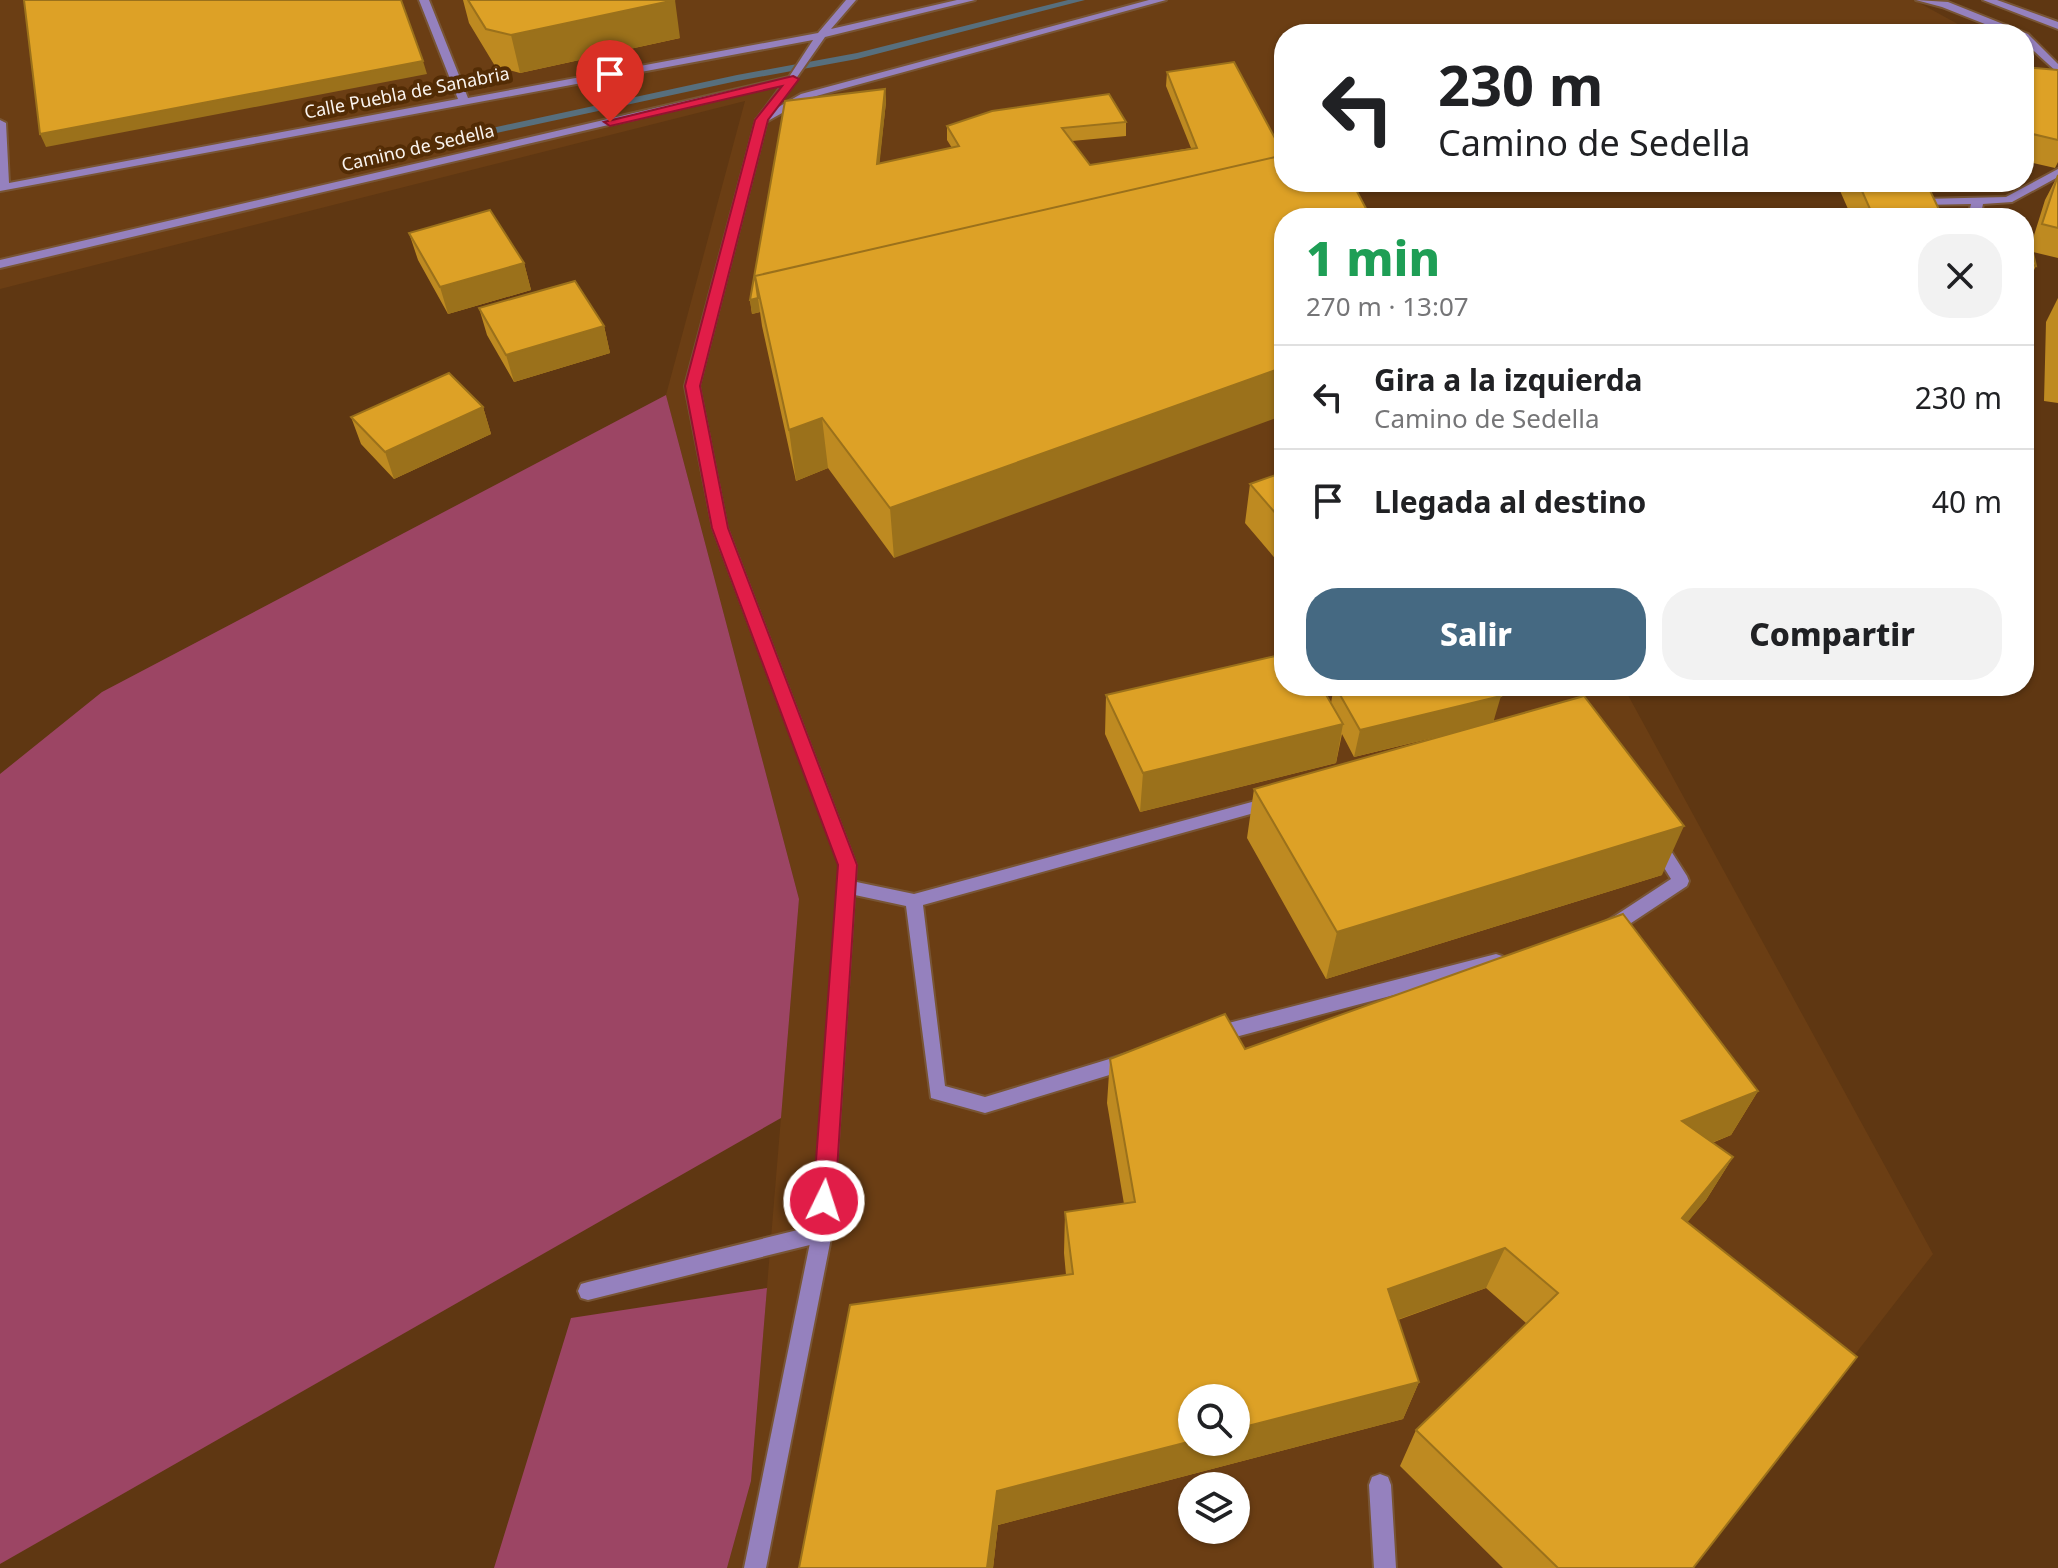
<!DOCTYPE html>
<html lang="es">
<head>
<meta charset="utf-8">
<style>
	:root { --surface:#fff; --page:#f2f2f2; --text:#202124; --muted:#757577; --line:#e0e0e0; --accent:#456982 }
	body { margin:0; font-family:"Noto Sans",sans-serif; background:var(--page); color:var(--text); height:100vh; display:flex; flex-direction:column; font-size:30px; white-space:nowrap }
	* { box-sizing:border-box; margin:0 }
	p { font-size:26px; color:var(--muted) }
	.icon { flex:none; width:44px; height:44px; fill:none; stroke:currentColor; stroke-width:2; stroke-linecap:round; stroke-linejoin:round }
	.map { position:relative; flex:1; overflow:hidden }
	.drawer { position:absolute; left:1274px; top:208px; width:760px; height:488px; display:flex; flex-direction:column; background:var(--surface); border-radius:32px; box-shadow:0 2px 6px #0004 }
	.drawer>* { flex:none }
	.top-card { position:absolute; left:1274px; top:24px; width:760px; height:168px; border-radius:32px; box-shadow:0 2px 6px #0004; background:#fff; color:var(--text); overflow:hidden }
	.buttons { position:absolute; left:1178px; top:1384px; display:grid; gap:16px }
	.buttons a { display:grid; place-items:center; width:72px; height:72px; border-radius:50%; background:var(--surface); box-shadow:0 2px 6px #0004; font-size:40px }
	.pin { position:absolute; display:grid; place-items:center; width:68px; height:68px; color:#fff; margin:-82px -34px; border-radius:50% 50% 50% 0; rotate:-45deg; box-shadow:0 0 8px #0007 }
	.pin .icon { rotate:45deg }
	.me { position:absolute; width:88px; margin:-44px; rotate:4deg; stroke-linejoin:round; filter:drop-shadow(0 0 6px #0008) }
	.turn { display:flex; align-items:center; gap:28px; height:168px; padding:0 32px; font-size:36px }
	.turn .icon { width:104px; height:104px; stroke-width:2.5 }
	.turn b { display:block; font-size:56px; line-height:68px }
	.round { display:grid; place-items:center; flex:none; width:84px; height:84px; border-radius:32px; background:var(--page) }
	.summary { display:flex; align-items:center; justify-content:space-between; height:136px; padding:0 32px }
	h1 { font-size:48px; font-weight:800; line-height:60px; color:#1e9e55 }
	.primary-button { display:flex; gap:16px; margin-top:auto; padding:16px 32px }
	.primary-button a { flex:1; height:92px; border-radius:32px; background:var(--accent); color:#fff; font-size:32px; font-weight:800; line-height:92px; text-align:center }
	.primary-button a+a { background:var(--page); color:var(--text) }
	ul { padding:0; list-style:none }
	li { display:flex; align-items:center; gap:24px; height:104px; padding:0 32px; border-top:2px solid var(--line) }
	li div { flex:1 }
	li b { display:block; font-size:30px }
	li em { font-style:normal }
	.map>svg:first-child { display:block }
</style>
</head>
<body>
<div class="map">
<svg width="2058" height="1568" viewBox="0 0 2058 1568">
	<rect width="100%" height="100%" fill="#5f3712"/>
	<path fill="#6b3e14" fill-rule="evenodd" d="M0 0H1914L1976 34H1284V686H1623L1933 1254 1689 1568H727L751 1481 799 899 666 395 745 101 0 289ZM1192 1398H1236V1442H1192ZM1192 1486H1236V1530H1192Z"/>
	<path fill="#9c4564" d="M666 395 799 899 781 1118 0 1564V774L102 692Z
		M767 1288 751 1481 727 1568H494L571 1318Z"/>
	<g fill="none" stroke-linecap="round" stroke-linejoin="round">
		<path fill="#576f7d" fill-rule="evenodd" d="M1068 0H1085L857 59 737 81 492 134 486 131 492 128 737 75 857 53Z"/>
		<g stroke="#785535" stroke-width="4">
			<path id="service" d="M1149 0H1166L809 98 766 122 756 120 801 94Z
				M1916 0 1948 2 2028 34 2058 64V73L2024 42V34H2010L1942 7Z
				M1983 0H1997L2058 22V29Z
				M2058 169V177L2012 202 1983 204 1980 218H1968L1971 204 1922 205 1916 202 1922 199 2006 197Z
				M1270 797 1276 799 1278 803 1276 807 923 905 945 1086 985 1097 1129 1053 1135 1055 1138 1061 1135 1067 1129 1069 985 1113 931 1098 906 906 841 892 839 887 841 882 847 880 914 894Z
				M1658 839 1664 840 1687 876 1689 881 1687 886 1616 933 1610 935 1604 933 1601 928 1604 923 1671 879 1650 845 1652 840Z
				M1496 954 1502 956 1505 961 1502 966 1496 968 1213 1043 1207 1040 1204 1035 1207 1030 1213 1027Z
				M822 1224 829 1227 832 1233 829 1239 822 1242 588 1300 581 1298 578 1291 581 1284 588 1282Z
				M1380 1474 1388 1477 1391 1485 1396 1568H1374L1369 1485 1372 1477Z"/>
		</g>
		<g stroke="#785535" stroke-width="4">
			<path id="minor" d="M419 0H429L468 98 818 33 846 0H856L831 29 957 0H975L825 37 767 120 699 386 727 528 856 865 832 1233 766 1568H744L812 1233 840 865 713 528 685 386 756 120 783 84 0 268V260L789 77 813 40 0 191V120L6 123 9 183 458 99Z"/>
		</g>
		<use href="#service" fill="#9581be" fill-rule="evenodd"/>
		<use href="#minor" fill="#9581be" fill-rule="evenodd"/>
	</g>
	<path fill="#be8a21" d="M463 0H468L680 38 520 73 495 66 469 23Z
		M2024 67 2058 70V162L2055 168 2024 161Z
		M1167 72 1284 154 894 558 828 468 796 481 762 326 760 312 752 314 750 300 885 89 886 102 879 164 952 148 947 140V126L1126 122V136L1072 141 1090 165 1191 148 1166 86Z
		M2058 175V258L2033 252 2036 266 2030 278 2024 321V222L2031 245 2045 200Z
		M1838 182H2001L1999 187 1930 190 1943 218H1852L1837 184Z
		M409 233 524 263 531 290 448 314 418 260Z
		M2058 298V403L2044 401 2046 322Z
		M479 308 604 326 610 353 514 382 487 335Z
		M483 407 491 434 394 479 361 444 351 417Z
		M1284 472V569L1245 523 1250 484Z
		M1334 686H1495L1494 721 1662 875 1326 979 1247 838 1254 789 1449 734 1354 757 1342 734 1336 763 1140 812 1105 734 1106 695 1331 703Z
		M1245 1049 1758 1091 1731 1135 1712 1143 1733 1157 1706 1200 1687 1222 1693 1568H1503L1400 1466 1416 1430 1527 1324 1486 1288 1398 1320 1419 1382 1403 1419 998 1525 993 1568H799L1066 1275 1064 1253 1065 1212 1124 1204 1107 1103 1110 1059Z"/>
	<path fill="#9b711b" d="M675 0 680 38 520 73 511 35Z
		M423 61 427 74 46 147 40 134Z
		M885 89 886 102 878 178 877 164Z
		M524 263 531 290 448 314 440 287Z
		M758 298 760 312 752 314 750 300Z
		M604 326 610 353 514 382 506 355Z
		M1284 367V415L894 558 890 508Z
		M483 407 491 434 394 479 385 452Z
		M822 418 828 468 796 481 789 430Z
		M1501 696 1493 723 1354 757 1360 730Z
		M1343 724 1336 763 1140 812 1143 773Z
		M1684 826 1662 875 1326 979 1337 932Z
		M1758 1091 1731 1135 1658 1164 1682 1121Z
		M1733 1157 1706 1200 1657 1259 1682 1218Z
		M1505 1248 1486 1288 1374 1328 1388 1289Z
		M1419 1382 1403 1419 998 1525 993 1568H987L997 1491 1192 1441V1442H1236V1429Z"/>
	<path fill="#dda126" stroke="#9b711b" stroke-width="2" d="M24 0H401L423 61 40 134Z
		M468 0H675L511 35 486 29Z
		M1234 62 1284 155 755 276 758 298 750 300 785 101 885 89 877 164 959 146 947 126 992 111 1109 94 1126 122 1062 128 1090 165 1197 148 1167 72Z
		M2024 67 2058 70V140L2024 132Z
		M1284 155V182H1352L1371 218H1284V367L890 508 822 418 789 430 755 276Z
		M2058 175V228L2042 224Z
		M1858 182H1926L1943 218H1874Z
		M490 210 524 263 440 287 409 233Z
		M2024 222H2026L2036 266 2024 262Z
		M2024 262 2032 263 2025 319H2024Z
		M575 281 604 326 506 355 479 308Z
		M449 373 483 407 385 452 351 417Z
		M1284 472V523L1250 484Z
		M1284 654V686H1321L1343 724 1143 773 1106 695Z
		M1335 686H1495L1501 696 1360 730Z
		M1584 696 1684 826 1337 932 1254 789Z
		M1623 914 1758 1091 1682 1121 1733 1157 1682 1218 1857 1357 1693 1568H1558L1416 1430 1558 1293 1505 1248 1388 1289 1419 1382 1236 1429V1398H1192V1441L997 1491 987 1568H799L850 1305 1073 1274 1065 1212 1135 1202 1110 1059 1225 1014 1245 1049Z"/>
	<path fill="#e11d48" stroke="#92132f" stroke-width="2" d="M793 76 799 79 768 120 700 386 728 528 857 865 835 1201 832 1208 824 1211 817 1208 813 1201 838 865 712 528 685 386 755 120 782 86 610 126 604 122Z"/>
	<g text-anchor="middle" stroke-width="8" stroke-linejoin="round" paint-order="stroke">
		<g font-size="18" fill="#faf4ef" stroke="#532c05">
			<text transform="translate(407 93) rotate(-11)" y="6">Calle Puebla de Sanabria</text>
			<text transform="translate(418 148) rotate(-13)" y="6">Camino de Sedella</text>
		</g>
	</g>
</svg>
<div class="buttons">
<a><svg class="icon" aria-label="search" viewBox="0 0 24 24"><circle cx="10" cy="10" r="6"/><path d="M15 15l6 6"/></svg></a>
<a><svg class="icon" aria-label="layers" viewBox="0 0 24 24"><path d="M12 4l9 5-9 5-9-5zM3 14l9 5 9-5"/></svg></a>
</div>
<div class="pin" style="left:610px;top:122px;background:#d93025"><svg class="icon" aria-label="arrive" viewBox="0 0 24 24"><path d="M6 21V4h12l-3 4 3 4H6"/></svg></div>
<svg class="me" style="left:824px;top:1201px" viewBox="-20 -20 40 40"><circle r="17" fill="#e11d48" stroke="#fff" stroke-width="3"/><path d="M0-11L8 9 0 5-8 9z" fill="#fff"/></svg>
<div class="top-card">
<div class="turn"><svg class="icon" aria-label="left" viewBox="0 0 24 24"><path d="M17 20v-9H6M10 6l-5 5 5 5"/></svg><div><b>230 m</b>Camino de Sedella</div></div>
</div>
<section class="drawer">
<div class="summary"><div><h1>1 min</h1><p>270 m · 13:07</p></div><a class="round"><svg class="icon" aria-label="close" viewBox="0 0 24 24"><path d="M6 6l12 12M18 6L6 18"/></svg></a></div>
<ul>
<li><svg class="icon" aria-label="left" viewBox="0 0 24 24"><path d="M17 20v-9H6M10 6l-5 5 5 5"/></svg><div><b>Gira a la izquierda</b><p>Camino de Sedella</p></div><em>230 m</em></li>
<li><svg class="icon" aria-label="arrive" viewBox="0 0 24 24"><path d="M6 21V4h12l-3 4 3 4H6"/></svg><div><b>Llegada al destino</b></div><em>40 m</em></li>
</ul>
<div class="primary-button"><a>Salir</a><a>Compartir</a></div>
</section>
</div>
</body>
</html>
